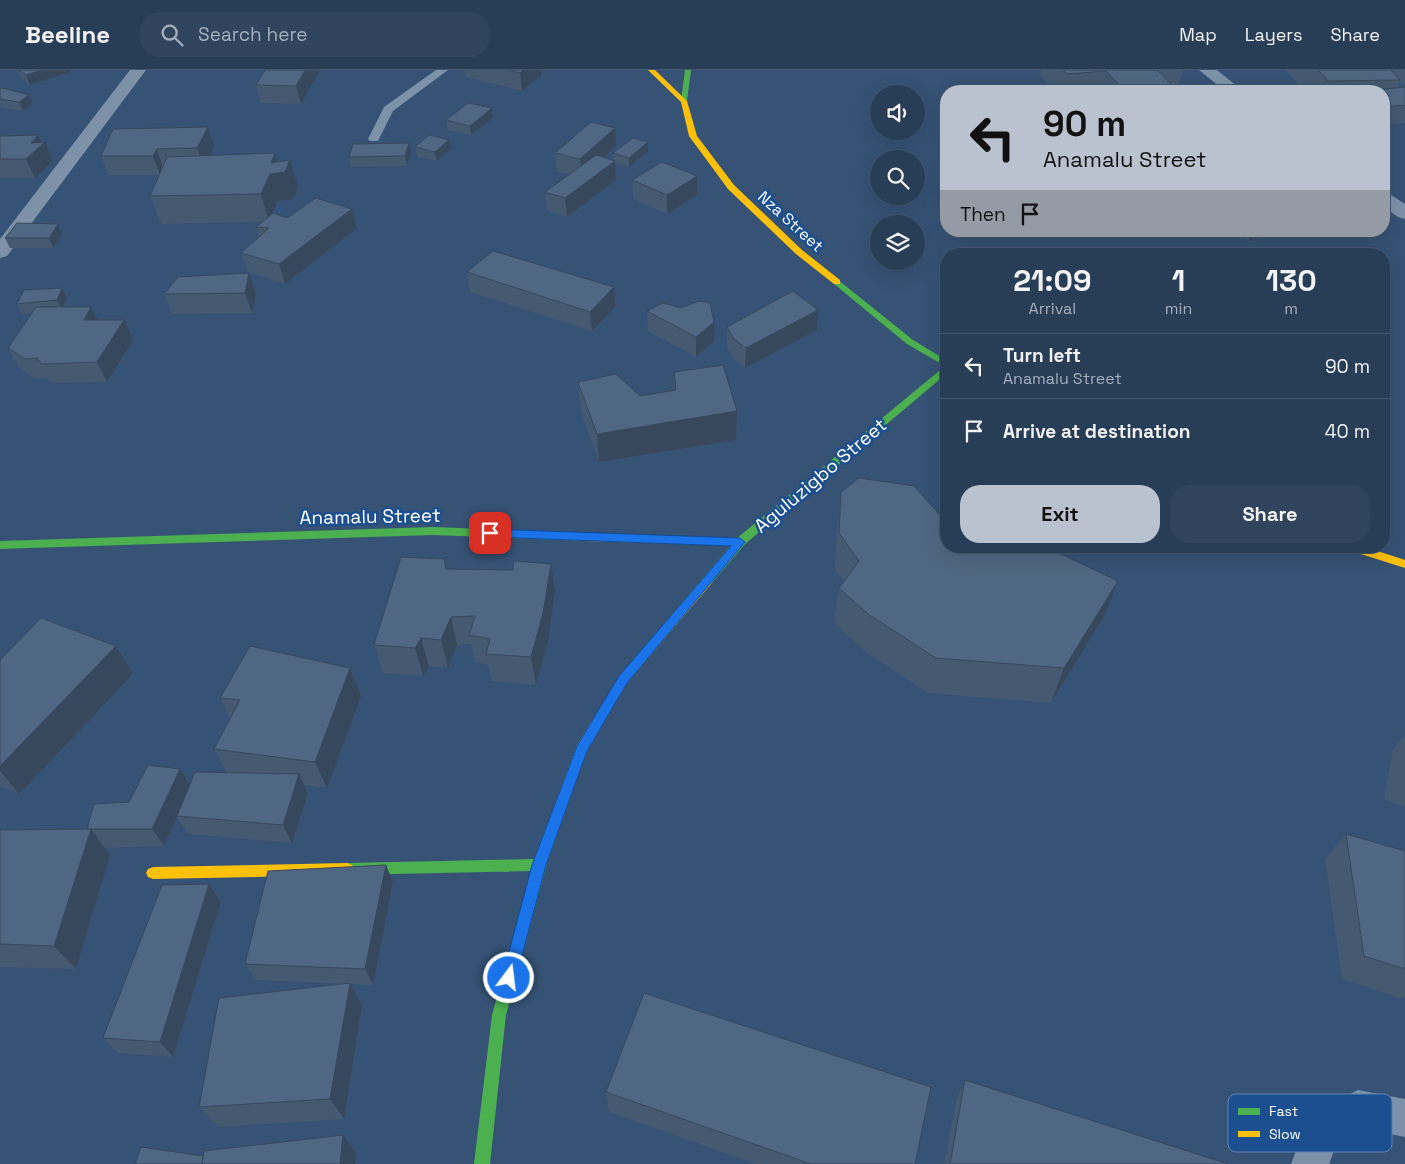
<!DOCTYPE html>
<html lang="en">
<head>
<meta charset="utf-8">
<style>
	:root { --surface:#283e57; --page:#30455d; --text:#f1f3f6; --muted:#a5aeba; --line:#44576d; --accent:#b9c2ce }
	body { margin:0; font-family:"Space Grotesk",sans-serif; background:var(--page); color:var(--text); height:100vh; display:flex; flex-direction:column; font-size:19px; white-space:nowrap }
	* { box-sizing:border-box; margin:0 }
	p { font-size:16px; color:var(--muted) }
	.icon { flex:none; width:28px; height:28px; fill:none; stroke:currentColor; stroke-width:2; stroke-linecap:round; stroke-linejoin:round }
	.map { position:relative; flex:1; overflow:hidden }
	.details { position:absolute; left:940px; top:178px; width:450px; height:305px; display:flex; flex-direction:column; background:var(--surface); border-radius:20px; box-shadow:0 5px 20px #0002,0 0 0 1px var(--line) }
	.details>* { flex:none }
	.hud { position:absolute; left:940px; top:15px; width:450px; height:152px; border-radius:20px; box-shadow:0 5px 20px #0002,0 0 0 1px var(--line); background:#b9c2ce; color:#111; overflow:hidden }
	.tools { position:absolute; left:870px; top:15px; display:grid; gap:10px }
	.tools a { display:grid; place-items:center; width:55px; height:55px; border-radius:50%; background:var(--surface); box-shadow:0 5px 20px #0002,0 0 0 1px var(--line); font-size:25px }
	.pin { position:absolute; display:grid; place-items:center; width:42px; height:42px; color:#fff; margin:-21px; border-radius:10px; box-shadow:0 2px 8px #0006 }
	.me { position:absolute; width:55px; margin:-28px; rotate:15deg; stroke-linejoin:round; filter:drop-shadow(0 0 4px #0008) }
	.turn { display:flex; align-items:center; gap:18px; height:105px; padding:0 20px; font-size:22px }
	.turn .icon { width:65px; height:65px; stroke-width:2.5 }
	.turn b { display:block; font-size:35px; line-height:42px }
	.then { display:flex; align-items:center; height:48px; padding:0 20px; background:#0003; gap:10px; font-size:19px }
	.eta { display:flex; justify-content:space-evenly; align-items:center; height:85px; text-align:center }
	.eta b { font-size:30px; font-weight:700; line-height:35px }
	.primary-button { display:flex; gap:10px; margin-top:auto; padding:10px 20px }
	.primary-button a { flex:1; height:58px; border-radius:20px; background:var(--accent); color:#111; font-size:20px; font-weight:700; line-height:58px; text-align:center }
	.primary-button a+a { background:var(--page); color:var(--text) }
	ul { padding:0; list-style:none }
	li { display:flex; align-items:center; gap:15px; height:65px; padding:0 20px; border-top:1px solid var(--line) }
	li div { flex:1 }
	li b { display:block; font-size:19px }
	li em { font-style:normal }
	header { display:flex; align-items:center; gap:30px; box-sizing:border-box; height:70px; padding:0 25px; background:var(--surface); border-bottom:1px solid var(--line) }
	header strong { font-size:24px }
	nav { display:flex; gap:28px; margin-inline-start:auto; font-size:18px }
	.search { width:350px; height:45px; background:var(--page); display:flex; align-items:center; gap:12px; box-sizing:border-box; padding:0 18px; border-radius:20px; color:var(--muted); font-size:19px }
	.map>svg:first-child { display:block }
</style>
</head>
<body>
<header>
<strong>Beeline</strong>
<div class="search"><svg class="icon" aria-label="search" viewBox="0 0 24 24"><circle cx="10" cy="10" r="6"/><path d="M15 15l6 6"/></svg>Search here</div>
<nav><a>Map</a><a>Layers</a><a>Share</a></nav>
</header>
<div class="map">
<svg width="1405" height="1094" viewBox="0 0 1405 1094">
	<rect width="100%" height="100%" fill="#365274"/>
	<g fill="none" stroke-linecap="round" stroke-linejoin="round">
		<path fill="#7d92a8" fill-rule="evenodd" d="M436 0H448L393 41 378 71H370L368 69 384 37Z"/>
		<path fill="#7d92a8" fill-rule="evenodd" d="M130 0H146L7 186 0 188V169Z
			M1199 0H1217L1243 21H1225Z
			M1384 123 1391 125 1405 134V149L1398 147 1384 137Z
			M1358 1020 1405 1029V1067L1360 1058 1338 1070 1329 1094H1291L1310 1044Z"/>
		<path fill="#4caf50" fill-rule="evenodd" d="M685 0H691L687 31 684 33 681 31Z
			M837 209 913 270 946 290V304L744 475 711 514H703L702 511 703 508 736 469 945 296 907 274 834 214 833 212Z
			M433 457 587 463 592 467 587 471 433 465 0 479V471Z
			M541 784 546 786 548 790 506 945 490 1094H474L492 945 531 801 347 805 342 803 340 799 342 795 347 793 535 789 536 786Z"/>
		<path fill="#ffc107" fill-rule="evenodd" d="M648 0H655L687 31 697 66 734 115 802 180 840 210V214H834L796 184 728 119 689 66 681 32Z
			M587 463 740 468 745 472 740 476 587 471 582 467Z
			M1344 476H1362L1405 490V498L1345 479Z
			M707 507 712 511 711 514 627 613 587 681 548 790 546 794 541 796 536 794 534 790 577 675 619 607 703 508Z
			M347 793 352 795 354 799 352 803 347 805 153 809 148 807 146 803 148 799 153 797Z"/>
	</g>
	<path fill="#455971" d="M17 0H70V2L30 15 21 8Z
		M320 0 301 34 261 33 256 15Z
		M464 0H541V6L522 21 465 7Z
		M1041 0H1183L1178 17 1174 18 1176 19 1175 21H1053L1040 5Z
		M1286 0H1405V16L1400 12 1397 18 1405 17V53L1384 55V21H1304Z
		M0 19 29 25 33 34 23 41 0 37Z
		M492 38 493 48 471 65 448 60 446 50Z
		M615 58 616 76 604 87 614 91 613 83 648 72V82L629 97 615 93 616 110 567 147 547 141 545 122 569 104 557 102 555 83Z
		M113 59 214 76 209 86 275 83 277 92 298 117 293 129 278 131 273 143 287 148 357 158 285 214 248 202 241 183 259 167 256 157 262 152 161 154 150 126 159 105H108L101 86Z
		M38 65 41 72H45L53 91 35 108H0V66Z
		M409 73 411 83 407 96 351 97 349 87Z
		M415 77 451 79 437 91 417 87Z
		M632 110 697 125 667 144 633 129Z
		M1226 161H1273L1272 165 1248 171 1238 163 1231 165Z
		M62 164 53 178H10L5 168Z
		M467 202 615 237 592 261 470 222Z
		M249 203 256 223 252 243 172 244 164 224Z
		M62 218 67 228 64 237 97 250 133 270 107 312 52 313 47 308 35 309 19 298 8 278 32 243 22 244 17 234Z
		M681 238 714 272 696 287 648 261 647 241Z
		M727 257 817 260 745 298 733 288 727 277Z
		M674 302 737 341 736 370 599 392 581 341 578 312 640 326 674 320Z
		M841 422 946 452 1104 546 1051 633 928 623 863 580 834 553 839 518 844 512 835 499 837 458Z
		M447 499 555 522 548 571 536 615 492 611 488 595 475 592 471 574 457 575 448 598 429 596 423 606 383 603 374 575Z
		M116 576 133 604 19 724 0 716V590Z
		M350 598 361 626 327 718 304 715 308 723 292 773 188 764 177 747 164 776 105 778 110 785 76 899 0 897V760L87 759 129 732 190 715 227 703 214 679 230 648 220 628Z
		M1405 664V737L1384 729 1393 680Z
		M1346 764 1405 781V926L1402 929 1342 909 1325 789Z
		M393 812 373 915 350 914 362 936 344 1049 218 1057 199 1037 346 914 256 910 245 894Z
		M209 814 221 832 173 987 118 983 103 968Z
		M965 1010 1228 1094H944L956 1030Z
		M606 1022 915 1094H756L609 1042Z"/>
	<path fill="#38485c" d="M43 0H70V2L30 15 26 5Z
		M305 0H320L301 34 296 16Z
		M524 0H541V6L522 21 520 3Z
		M29 25 33 34 23 41 19 32Z
		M492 38 493 48 471 65 470 56Z
		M208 57 214 76 204 97 197 78Z
		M615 58 616 76 582 108 580 89Z
		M38 65 42 74 45 72 53 91 35 108 26 89 31 73Z
		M449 70 451 79 437 91 435 82Z
		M648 72V82L629 97V88Z
		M409 73 411 83 407 96 405 86Z
		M157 79 163 98 160 105 153 86Z
		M275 83 280 102 290 90 298 117 293 129 278 131 269 152 261 124Z
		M615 91 616 110 567 147 565 128Z
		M697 106V125L667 144V125Z
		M352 139 357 158 285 214 279 194Z
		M58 154 62 164 53 178 49 168Z
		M1233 161H1238V163L1231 165Z
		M1252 161H1273L1272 165 1248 171Z
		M249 203 256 223 252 243 245 223Z
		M614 217 615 237 592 261 590 242Z
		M62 218 67 228 62 240 57 230Z
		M91 237 101 257 84 250Z
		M818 240 817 260 745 298 746 278Z
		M124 250 133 270 107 312 97 292Z
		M714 252V272L696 287V267Z
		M737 341 736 370 599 392 597 364Z
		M551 494 555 522 548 571 536 615 531 587Z
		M1118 511 1104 546 1051 633 1064 598Z
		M451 547 457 575 448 598 441 570Z
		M421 568 429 596 423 606 415 578Z
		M116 576 133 604 19 724 0 701V696Z
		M350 598 361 626 327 718 315 692Z
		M180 699 191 717 177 746V747L164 776 152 759Z
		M299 704 308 723 292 773 283 755Z
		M91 759 110 785 76 899 54 876Z
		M386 795 393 812 373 915 365 899Z
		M209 814 221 832 173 987 160 972Z
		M350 913 362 936 344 1049 330 1029Z
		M343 1065 356 1083 355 1094H340Z"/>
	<path fill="#506783" stroke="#38485c" d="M18 0H43L26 5Z
		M265 0H305L296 16 256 15Z
		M507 0H524L520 3Z
		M1063 0H1157L1176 19 1151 21H1125L1106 1 1067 4Z
		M1318 0H1391L1400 10 1328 11Z
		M1405 17V35L1384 37V21H1365Z
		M2 18 29 25 19 32 0 29V19Z
		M468 33 492 38 470 56 446 50Z
		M591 52 615 58 580 89 555 83Z
		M208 57 197 78 157 79 153 86H101L113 59Z
		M38 65 31 73 45 72 26 89H0V66Z
		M429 65 449 70 435 82 415 77Z
		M633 68 648 72 629 88 613 83Z
		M409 73 405 86 349 87 353 74Z
		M275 83 271 93 290 90 285 102 270 104 261 124 150 126 167 87Z
		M596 85 615 91 565 128 545 122Z
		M662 92 697 106 667 125 632 110Z
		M316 128 352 139 279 194 241 183 269 158 256 157 273 143 287 148Z
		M17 153 58 154 49 168H5Z
		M493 181 614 217 590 242 467 202Z
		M249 203 245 223 164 224 178 207Z
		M62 218 57 230 17 234 24 220Z
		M793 221 818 240 746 278 733 268 727 257Z
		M699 231 710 233 714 252 696 267 647 241 663 233 681 238Z
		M36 237H91L84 250H124L97 292 42 294 37 288 25 289 8 278Z
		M723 295 737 341 597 364 578 312 616 304 640 326 676 320 674 302Z
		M859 408 914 416 946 452V476H1044L1118 511 1064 598 936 588 868 544 839 518 859 491 839 463 841 422Z
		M401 487 444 489 446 499 513 500 514 491 551 494 543 543 531 587 486 584 490 569 469 565 475 546 451 547 441 570 421 568 415 578 374 575Z
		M41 548 116 576 0 696V590Z
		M250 576 350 598 315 692 214 679 240 630 220 628Z
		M148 695 180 699 152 759H87L94 734 129 732Z
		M195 702 299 704 283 755 177 746Z
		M91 759 54 876 0 874V760Z
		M1346 764 1405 781V899L1364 886Z
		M386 795 365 899 245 894 268 801Z
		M209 814 160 972 103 968 162 815Z
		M350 913 330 1029 199 1037 219 928Z
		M644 923 931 1017 915 1094H811L606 1022Z
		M965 1010 1228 1094H950Z
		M343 1065 340 1094H202L204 1081Z
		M141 1077 203 1086 202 1094H135Z"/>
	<path fill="#1a73e8" stroke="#114b97" d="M490 459 740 468 745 472 627 613 587 681 546 795 516 908 514 913 509 915 504 913 502 908 532 795 577 676 619 606 731 476 490 467 485 463Z"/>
	<g text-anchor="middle" stroke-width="5" stroke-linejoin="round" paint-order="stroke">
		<g font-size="16" fill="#fff" stroke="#1b4f8f">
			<text transform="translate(791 151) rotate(42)" y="6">Nza Street</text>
		</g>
		<g font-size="19" fill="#fff" stroke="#1b4f8f">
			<text transform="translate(820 405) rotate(-40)" y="7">Aguluzigbo Street</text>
			<text transform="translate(370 446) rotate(-1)" y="7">Anamalu Street</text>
		</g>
	</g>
	<rect x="1228" y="1024" width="164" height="58" rx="8" fill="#1b4f8f" stroke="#5f84b1" stroke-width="1"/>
	<rect x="1238" y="1038" width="22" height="7" fill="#4caf50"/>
	<rect x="1238" y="1061" width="22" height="6" fill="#ffc107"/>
	<g font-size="14" fill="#fff">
		<text x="1269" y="1046">Fast</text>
		<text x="1269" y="1069">Slow</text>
	</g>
</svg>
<div class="tools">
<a><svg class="icon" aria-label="sound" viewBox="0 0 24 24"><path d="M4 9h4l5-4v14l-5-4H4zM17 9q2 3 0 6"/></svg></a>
<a><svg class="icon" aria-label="search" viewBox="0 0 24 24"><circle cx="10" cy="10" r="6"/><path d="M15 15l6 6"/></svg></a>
<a><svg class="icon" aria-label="layers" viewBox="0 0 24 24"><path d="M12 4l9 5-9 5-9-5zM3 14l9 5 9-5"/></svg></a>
</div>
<div class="pin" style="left:490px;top:463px;background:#d93025"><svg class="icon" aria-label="arrive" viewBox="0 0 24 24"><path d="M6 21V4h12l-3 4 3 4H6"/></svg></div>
<svg class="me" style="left:509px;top:908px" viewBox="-20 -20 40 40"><circle r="17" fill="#1a73e8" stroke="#fff" stroke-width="3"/><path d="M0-11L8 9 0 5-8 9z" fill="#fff"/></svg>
<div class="hud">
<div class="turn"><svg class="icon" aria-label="left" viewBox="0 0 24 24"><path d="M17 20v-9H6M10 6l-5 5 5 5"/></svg><div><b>90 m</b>Anamalu Street</div></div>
<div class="then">Then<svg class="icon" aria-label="arrive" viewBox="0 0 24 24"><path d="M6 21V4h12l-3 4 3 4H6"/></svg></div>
</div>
<section class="details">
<div class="eta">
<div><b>21:09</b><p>Arrival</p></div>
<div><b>1</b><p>min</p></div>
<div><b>130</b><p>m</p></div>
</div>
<ul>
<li><svg class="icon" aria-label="left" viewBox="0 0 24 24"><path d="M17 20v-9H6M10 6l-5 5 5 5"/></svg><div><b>Turn left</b><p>Anamalu Street</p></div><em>90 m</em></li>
<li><svg class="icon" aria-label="arrive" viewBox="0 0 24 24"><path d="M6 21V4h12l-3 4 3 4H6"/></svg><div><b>Arrive at destination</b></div><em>40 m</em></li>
</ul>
<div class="primary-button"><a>Exit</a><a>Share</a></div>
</section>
</div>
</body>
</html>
